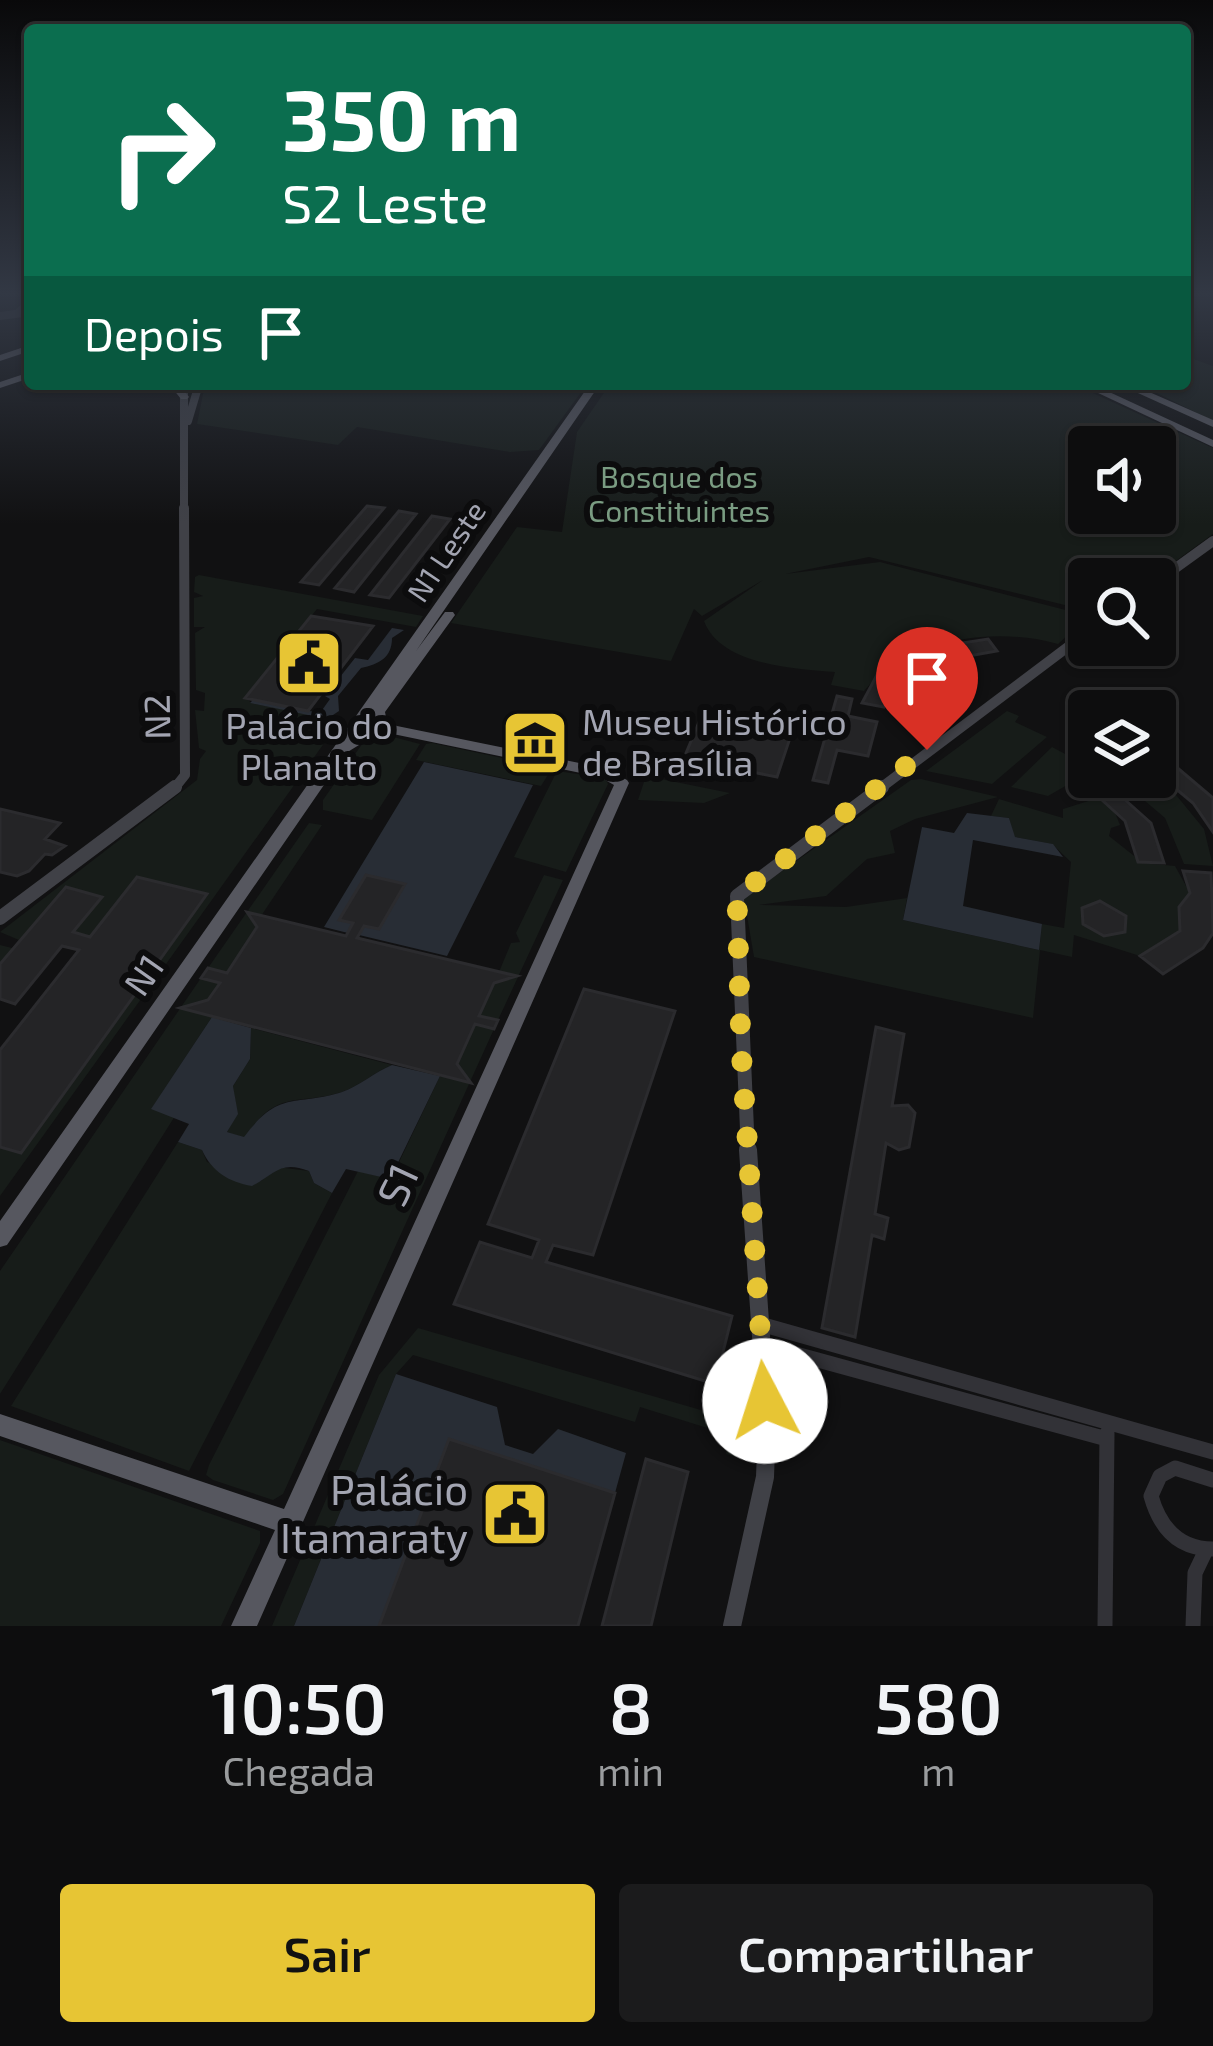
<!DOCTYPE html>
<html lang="pt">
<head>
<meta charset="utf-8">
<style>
	:root { --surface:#0d0d0e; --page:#1b1b1c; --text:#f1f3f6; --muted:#9a9c9e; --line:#2d2d2e; --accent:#e7c534 }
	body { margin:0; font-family:"Exo 2",sans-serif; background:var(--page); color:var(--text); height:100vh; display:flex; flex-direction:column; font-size:45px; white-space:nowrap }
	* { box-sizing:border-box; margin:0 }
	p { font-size:39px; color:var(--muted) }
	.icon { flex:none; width:66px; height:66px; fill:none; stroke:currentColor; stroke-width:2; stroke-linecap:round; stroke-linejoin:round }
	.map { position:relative; height:1626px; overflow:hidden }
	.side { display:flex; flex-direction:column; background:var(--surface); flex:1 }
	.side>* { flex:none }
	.hud { position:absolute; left:24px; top:24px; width:1167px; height:366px; border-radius:12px; box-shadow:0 3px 9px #0004,0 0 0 3px var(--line); background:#0b6e4f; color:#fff; overflow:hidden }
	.controls { position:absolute; left:1068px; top:426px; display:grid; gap:24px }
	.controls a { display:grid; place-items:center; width:108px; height:108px; border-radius:12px; background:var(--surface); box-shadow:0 3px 9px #0004,0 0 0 3px var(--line); font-size:60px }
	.pin { position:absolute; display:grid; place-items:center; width:102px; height:102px; color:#fff; margin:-123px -51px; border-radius:50% 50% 50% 0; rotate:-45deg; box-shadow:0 0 12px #0007 }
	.pin .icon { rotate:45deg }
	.me { position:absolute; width:132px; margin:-66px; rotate:355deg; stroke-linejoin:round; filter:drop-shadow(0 0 9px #0008) }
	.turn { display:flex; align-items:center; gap:42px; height:252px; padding:0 60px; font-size:54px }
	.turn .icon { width:156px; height:156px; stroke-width:2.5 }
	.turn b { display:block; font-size:84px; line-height:102px }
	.then { display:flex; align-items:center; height:114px; padding:0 60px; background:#0003; gap:24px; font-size:45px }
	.eta { display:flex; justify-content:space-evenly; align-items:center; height:204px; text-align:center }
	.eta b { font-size:72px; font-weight:600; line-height:84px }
	.cta { display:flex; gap:24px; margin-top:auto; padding:24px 60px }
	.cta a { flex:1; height:138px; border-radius:12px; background:var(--accent); color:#111; font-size:48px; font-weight:600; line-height:138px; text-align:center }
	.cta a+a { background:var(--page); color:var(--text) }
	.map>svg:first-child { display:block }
</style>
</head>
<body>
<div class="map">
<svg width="1213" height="1626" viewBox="0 0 1213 1626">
	<rect width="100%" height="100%" fill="#111112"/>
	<path fill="#171c19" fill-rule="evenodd" d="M1185 356 1213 366V421L1139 384H1185Z
		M205 384H587L539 450 510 452 357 427 338 445 197 424Z
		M610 384H1073L1213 448V534L1151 579H1089V611L869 557 785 574 880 562 1089 616 1058 644C996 626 907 638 864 691L831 685 835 672C795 669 720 665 704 621L763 580 702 616 694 609 671 661 451 623 517 527 562 532 577 432ZM1089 447H1155V513H1089Z
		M199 575 423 616 416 627 317 609 246 697 251 703 340 721 0 1196V1147L21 1152 207 895 137 877 90 937 73 932 102 897 66 887 0 964V945L12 948 19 940 0 932 197 780 200 759 206 751 199 748 195 710 204 711 205 693 196 690 195 633 205 627H194V598L203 596 194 592 195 577Z
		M1007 711 1019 716 1015 722 1047 737 992 784 926 771Z
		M382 734 420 744 372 820 323 810V800L367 737Z
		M432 743 544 767 551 770 541 786 416 760 426 744Z
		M1052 747 1086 765 1088 773 1048 796 1011 787Z
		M1155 748 1168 756 1158 773 1204 829 1213 866 1184 864 1165 818 1117 777H1155Z
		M557 771 605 778 608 784 566 872 514 857Z
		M646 776 730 793 704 803 638 800Z
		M921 779 998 797 915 819 890 831 895 853 867 859 826 896 759 905 846 907 907 898 903 920 1039 950 1042 924 1064 928 1071 862 1052 844 1014 837 1009 818 991 816 999 799 1063 818V809L1101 797 1114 810 1120 825 1111 828 1109 836 1143 863 1175 866 1190 893 1179 907 1180 931 1140 956 1074 935 1072 957 1040 950 1033 1018 754 957 744 898 911 780Z
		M309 823 322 825 261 916 248 913 257 927 227 973 208 968Z
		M544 875 563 880 498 1020 479 1016 494 983 514 977 499 972 511 943 520 942 516 933Z
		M201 978 220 983 208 1000 183 1009 212 1017 152 1108 175 1116 0 1394V1271Z
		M475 1024 494 1029 283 1494 273 1500 213 1480 206 1475 209 1465 358 1171 391 1179 440 1076 469 1082 457 1064Z
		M251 1028 392 1065C375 1072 359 1086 342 1092 297 1106 276 1088 245 1138L227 1132 237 1114 233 1086 250 1059Z
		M178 1142 202 1150 207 1162 261 1181 277 1167 309 1171 314 1183 332 1193 189 1471 11 1406Z
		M418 1328 749 1424 754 1462 726 1454 730 1435 640 1407 635 1422 413 1355 396 1374 294 1626H272L379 1375Z
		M0 1440 260 1531V1543L221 1626H0Z"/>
	<path fill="#282d35" d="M392 628 404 630 392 638C392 658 379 664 361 668L338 696 339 711 327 719 250 703 253 700 320 713 330 699 325 696 355 658 368 660Z
		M424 762 533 785 447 956 359 935 364 926 379 929 404 884 366 876 339 919 353 923 348 933 324 927Z
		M967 813 1009 818 1015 837 1053 844 1063 857 973 840 963 906 1042 924 1039 950 903 920 922 827 954 833Z
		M212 1017 251 1028 250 1059 233 1086 238 1114 227 1132 244 1137C280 1089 294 1107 342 1092 359 1086 375 1072 392 1065L440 1076 390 1179 346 1169 332 1193 314 1183 309 1171C280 1160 275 1174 252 1186 229 1182 212 1172 202 1150L178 1142 189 1124 151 1109Z
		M396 1374 497 1407 505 1445 533 1454 558 1429 626 1453 615 1493 449 1439 379 1626H294Z"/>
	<path fill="#242426" stroke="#2b2b2e" stroke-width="3" d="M367 506 384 508 319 585 301 582Z
		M399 511 416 514 354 592 335 588Z
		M432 516 450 519 389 598 370 595Z
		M311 616 373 626 308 711 245 698Z
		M988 639 997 651 923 664 894 684 884 707 862 703 878 673 894 660 923 649Z
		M837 696 852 699 848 716 877 722 868 756 837 750 828 783 813 780Z
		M702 715 792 732 777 777 684 758Z
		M1174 765 1213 798V832L1193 803 1157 773Z
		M1104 781 1151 823 1164 863 1138 862 1125 821 1090 789Z
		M0 809 60 823 45 839 65 846 52 855 45 854 29 871 17 876 0 872Z
		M1183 871 1211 873 1213 933 1203 948 1163 974 1140 956 1180 931 1179 907 1190 893Z
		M366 875 405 884 379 929 364 926 357 938 517 976 494 983 479 1016 498 1020 494 1029 475 1024 457 1064 471 1083 180 1008 208 1000 220 983 201 978 208 968 227 973 257 927 247 912 346 936 353 923 339 920Z
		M137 877 207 894 21 1153 0 1147V1050L79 950 62 946 15 1004 0 999V964L66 887 102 897 73 932 90 937Z
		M1100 901 1126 916 1125 932 1104 936 1083 924 1082 908Z
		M584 989 675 1011 593 1255 553 1245 546 1262 732 1316 715 1384 454 1304 480 1242 532 1258 539 1240 488 1224Z
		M876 1027 904 1034 892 1106 908 1105 915 1113 909 1147 899 1150 886 1143 875 1214 888 1218 884 1239 872 1235 855 1337 822 1328Z
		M449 1439 615 1493 578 1626H379Z
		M646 1459 688 1472 651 1626H602Z"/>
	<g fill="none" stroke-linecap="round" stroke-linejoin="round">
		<path stroke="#323237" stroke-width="6" d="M15 314 30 301"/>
		<path stroke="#323237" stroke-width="8" d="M0 316 30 312"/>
		<path stroke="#323237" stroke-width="15" d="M760 1324 1213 1452
			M759 1344 1107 1439
			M1213 1480 1175 1468 1160 1476 1151 1496C1160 1528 1179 1549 1213 1549
			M1105 1626 1107 1433
			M1193 1626 1195 1573 1206 1550"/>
		<path stroke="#404147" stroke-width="8" d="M184 384V511
			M188 421 199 384"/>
		<path stroke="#404147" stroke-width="10" d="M1155 583 1213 541
			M173 790 185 775 184 508
			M878 790 1089 631"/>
		<path stroke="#404147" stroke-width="14" d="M0 918 175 787
			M748 1153 737 896 882 787"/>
		<path stroke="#404147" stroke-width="18" d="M732 1626 765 1477 767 1422 748 1150"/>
		<path fill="#56575f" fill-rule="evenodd" d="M30 345V351L0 361V355Z
			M30 372V378L0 388V382Z
			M169 384H179L189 397 187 399H181Z
			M590 384H600L416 651 445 612H453L455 615 385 712 387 722 397 726 604 768 627 780 629 783 257 1626H231L275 1530 0 1436V1414L284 1509 614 785 600 777 393 734 372 737 346 753 7 1245 0 1247V1221ZM372 715 377 727 361 731Z
			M1079 384H1092L1213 440V447Z
			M1118 384H1131L1213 420V427Z"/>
	</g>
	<linearGradient id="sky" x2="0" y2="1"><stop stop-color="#09090a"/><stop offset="0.56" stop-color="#323844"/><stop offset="1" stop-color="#323844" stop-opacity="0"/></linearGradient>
	<rect width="1213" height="524" fill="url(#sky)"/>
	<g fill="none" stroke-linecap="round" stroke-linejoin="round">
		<path stroke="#e7c534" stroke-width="21" stroke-dasharray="0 37.8" d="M765 1401 741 1048 737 896 927 750"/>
	</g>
	<defs>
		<g id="civic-square" transform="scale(3.45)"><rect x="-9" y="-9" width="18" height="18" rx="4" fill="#e7c534" stroke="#0c0c0d"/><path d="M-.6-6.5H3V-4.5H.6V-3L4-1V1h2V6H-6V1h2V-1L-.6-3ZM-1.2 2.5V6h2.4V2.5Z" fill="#111"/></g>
		<g id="museum-square" transform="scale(3.45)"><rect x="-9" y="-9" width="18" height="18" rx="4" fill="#e7c534" stroke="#0c0c0d"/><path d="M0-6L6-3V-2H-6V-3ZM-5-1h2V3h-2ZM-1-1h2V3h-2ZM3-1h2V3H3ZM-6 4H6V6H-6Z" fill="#111"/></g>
	</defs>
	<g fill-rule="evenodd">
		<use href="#civic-square" x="309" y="663"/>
		<use href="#museum-square" x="535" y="743"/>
		<use href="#civic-square" x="515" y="1514"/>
	</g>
	<g text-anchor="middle" stroke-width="12" stroke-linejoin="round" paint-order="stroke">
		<g font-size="30" fill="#7a9c82" stroke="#0c0c0d">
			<text x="679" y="488">Bosque dos<tspan x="679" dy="34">Constituintes</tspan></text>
		</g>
		<g font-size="30" fill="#a3a5b2" stroke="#0c0c0d">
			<text transform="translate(447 552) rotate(-56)" y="10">N1 Leste</text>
		</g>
		<g font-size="36" fill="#a3a5b2" stroke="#0c0c0d">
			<text transform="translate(157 717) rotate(-91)" y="13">N2</text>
			<text transform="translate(144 975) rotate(-55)" y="13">N1</text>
		</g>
		<g font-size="36" fill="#a3a5b2" stroke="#0c0c0d" text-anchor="start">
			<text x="582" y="735">Museu Histórico<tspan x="582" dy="41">de Brasília</tspan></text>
			<text x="309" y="739" text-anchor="middle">Palácio do<tspan x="309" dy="41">Planalto</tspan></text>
		</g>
		<g font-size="42" fill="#a3a5b2" stroke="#0c0c0d">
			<text transform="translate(398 1185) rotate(-65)" y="15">S1</text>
		</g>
		<g font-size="42" fill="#a3a5b2" stroke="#0c0c0d" text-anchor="end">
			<text x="468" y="1505">Palácio<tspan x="468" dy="48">Itamaraty</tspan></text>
		</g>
	</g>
</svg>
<div class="controls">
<a><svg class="icon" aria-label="sound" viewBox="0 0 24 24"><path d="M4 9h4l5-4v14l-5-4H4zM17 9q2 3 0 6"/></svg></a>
<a><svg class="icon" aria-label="search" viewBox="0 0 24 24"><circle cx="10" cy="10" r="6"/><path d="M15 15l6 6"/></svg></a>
<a><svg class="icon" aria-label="layers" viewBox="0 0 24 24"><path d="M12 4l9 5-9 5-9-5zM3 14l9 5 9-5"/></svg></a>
</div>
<div class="pin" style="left:927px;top:750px;background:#d93025"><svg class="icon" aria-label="arrive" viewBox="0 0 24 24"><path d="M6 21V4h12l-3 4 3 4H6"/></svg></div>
<svg class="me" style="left:765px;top:1401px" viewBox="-20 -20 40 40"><circle r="19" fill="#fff"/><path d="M0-13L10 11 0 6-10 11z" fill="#e7c534"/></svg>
<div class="hud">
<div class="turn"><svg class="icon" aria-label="right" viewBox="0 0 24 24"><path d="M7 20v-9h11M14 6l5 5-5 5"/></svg><div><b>350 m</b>S2 Leste</div></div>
<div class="then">Depois<svg class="icon" aria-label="arrive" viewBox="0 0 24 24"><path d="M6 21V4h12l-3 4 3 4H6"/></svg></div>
</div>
</div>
<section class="side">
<div class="eta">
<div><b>10:50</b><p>Chegada</p></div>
<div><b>8</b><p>min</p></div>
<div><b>580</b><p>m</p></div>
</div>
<div class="cta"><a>Sair</a><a>Compartilhar</a></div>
</section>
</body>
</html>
